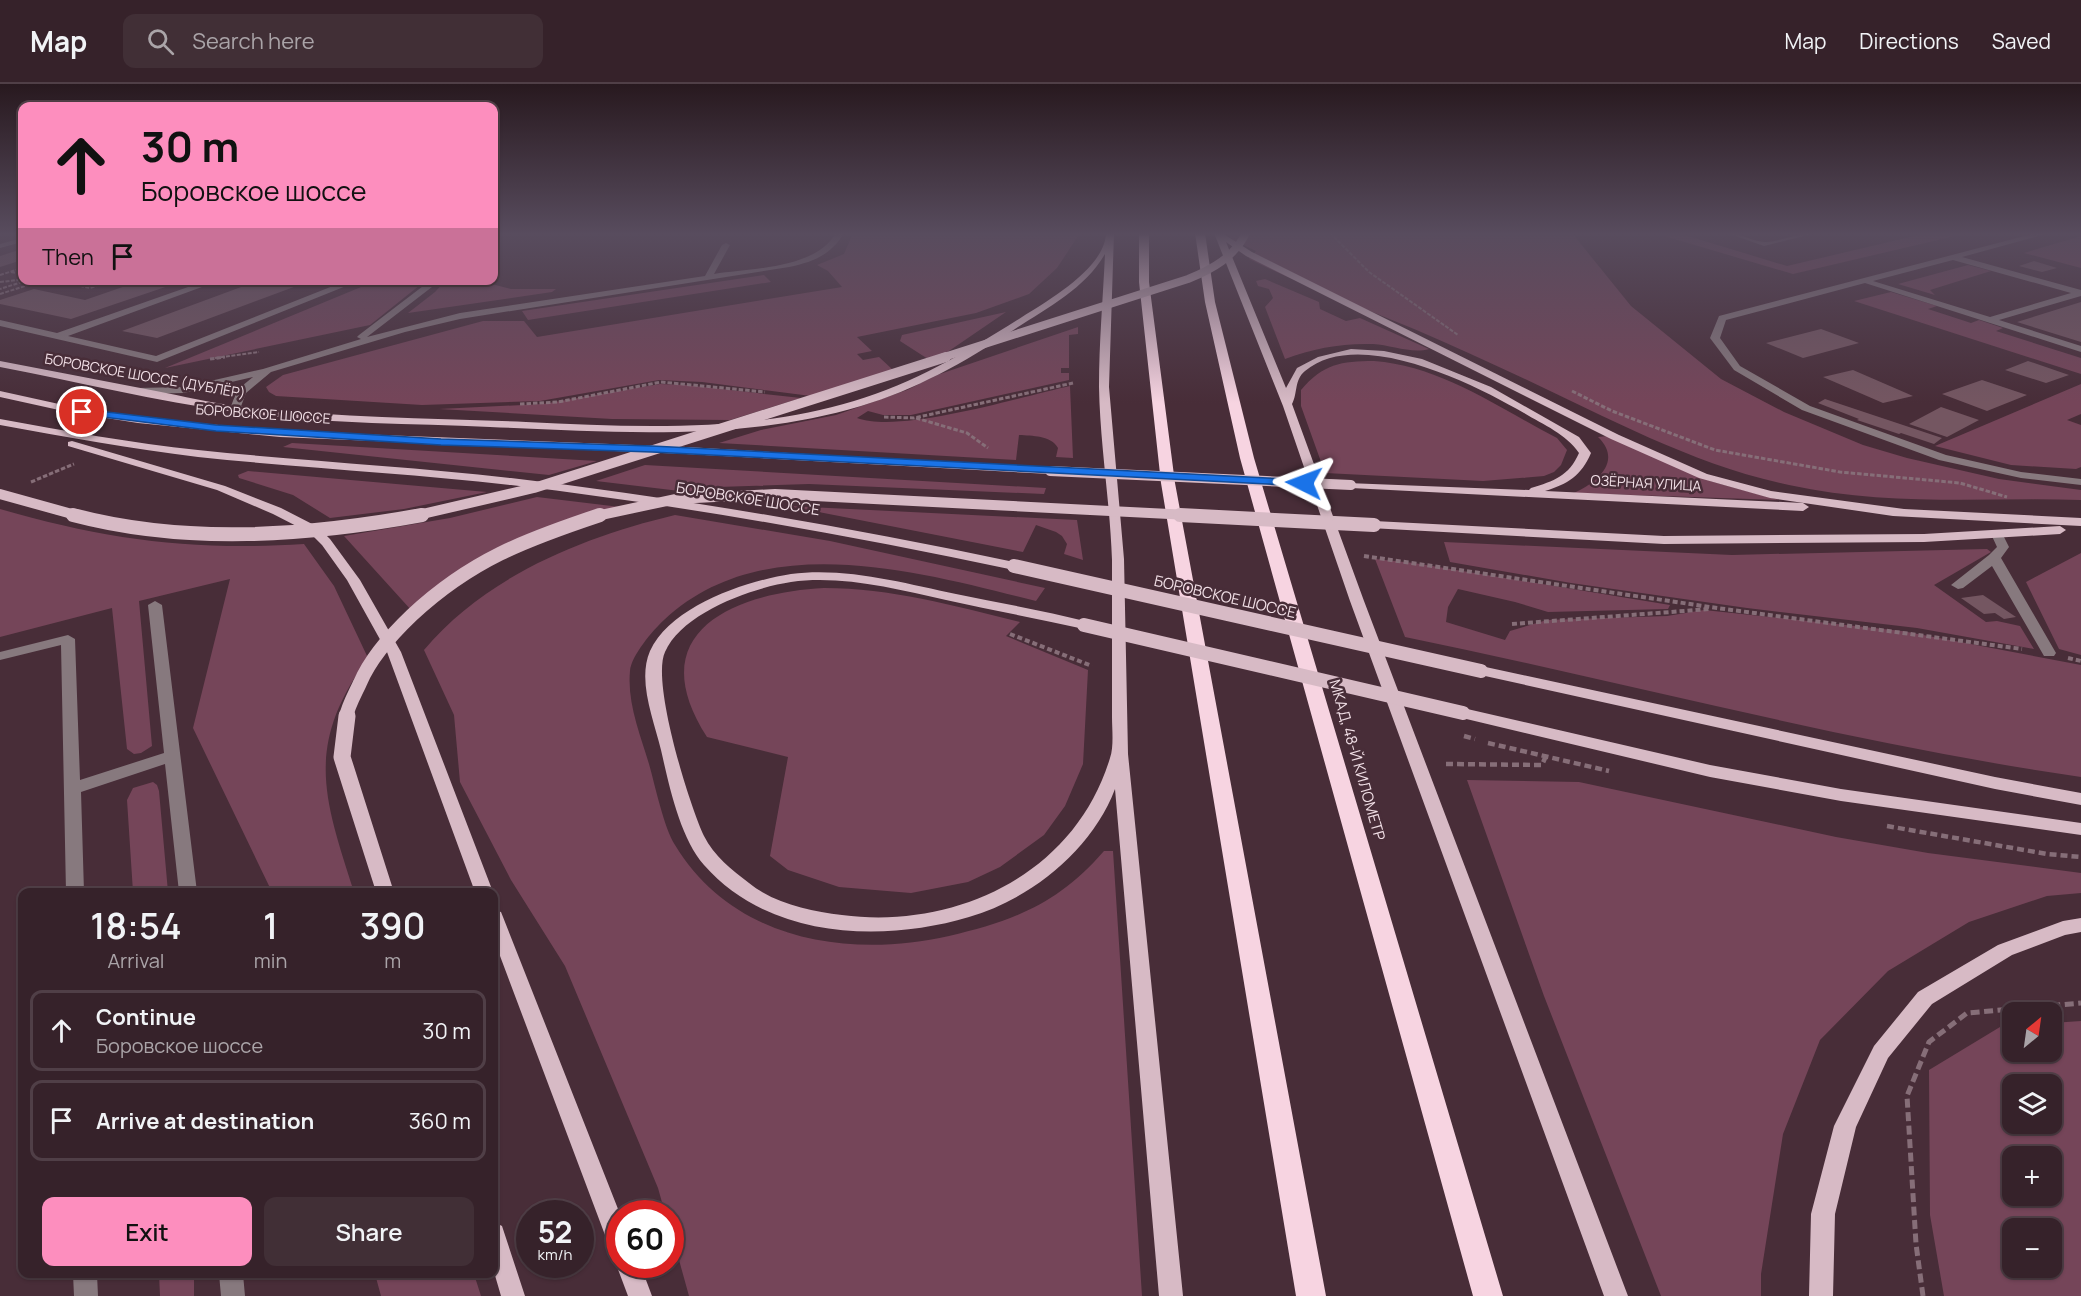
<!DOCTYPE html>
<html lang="en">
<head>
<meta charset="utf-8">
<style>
	:root { --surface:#36222a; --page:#412f36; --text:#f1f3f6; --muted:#aaa4a8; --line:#503f47; --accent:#fd8ebe }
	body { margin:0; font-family:Manrope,sans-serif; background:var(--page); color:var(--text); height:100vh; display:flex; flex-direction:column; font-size:22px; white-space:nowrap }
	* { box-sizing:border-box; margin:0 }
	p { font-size:20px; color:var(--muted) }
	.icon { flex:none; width:33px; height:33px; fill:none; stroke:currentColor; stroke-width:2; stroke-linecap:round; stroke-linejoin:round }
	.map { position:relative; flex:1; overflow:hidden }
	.panel { position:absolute; left:18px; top:804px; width:480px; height:390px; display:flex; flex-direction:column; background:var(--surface); border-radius:12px; box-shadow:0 2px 4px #0004,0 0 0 2px var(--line) }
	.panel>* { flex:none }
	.hud { position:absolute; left:18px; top:18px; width:480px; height:183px; border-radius:12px; box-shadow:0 2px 4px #0004,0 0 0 2px var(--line); background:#fd8ebe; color:#111; overflow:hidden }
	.needle { width:39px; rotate:29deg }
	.controls { position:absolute; left:2002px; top:918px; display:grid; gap:12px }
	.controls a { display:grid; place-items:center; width:60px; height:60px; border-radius:12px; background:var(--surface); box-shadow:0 2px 4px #0004,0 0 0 2px var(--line); font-size:30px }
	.speed { position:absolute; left:516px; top:1116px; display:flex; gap:12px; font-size:30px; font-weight:700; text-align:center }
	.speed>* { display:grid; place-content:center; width:78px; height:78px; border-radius:50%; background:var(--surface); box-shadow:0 2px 4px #0004,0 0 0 2px var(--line); line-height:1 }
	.speed small { font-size:15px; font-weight:400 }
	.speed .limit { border:9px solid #d22; background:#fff; color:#111 }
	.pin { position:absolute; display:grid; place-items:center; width:51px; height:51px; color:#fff; margin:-26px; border:3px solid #fff; border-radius:50%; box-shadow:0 2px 6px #0007 }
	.me { position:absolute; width:66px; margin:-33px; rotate:273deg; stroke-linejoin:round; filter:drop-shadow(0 0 4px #0008) }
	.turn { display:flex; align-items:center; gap:21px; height:126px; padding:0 24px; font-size:27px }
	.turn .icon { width:78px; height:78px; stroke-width:2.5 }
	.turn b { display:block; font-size:42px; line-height:51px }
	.then { display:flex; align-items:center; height:57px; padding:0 24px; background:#0003; gap:12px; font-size:22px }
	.eta { display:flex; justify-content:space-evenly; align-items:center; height:102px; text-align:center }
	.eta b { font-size:36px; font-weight:600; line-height:42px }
	.action { display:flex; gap:12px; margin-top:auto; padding:12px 24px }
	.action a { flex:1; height:69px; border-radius:12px; background:var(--accent); color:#111; font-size:24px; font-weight:600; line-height:69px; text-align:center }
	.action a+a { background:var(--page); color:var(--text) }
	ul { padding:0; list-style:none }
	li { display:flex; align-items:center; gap:18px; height:81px; margin:0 12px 9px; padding:0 12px; border:3px solid var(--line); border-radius:12px }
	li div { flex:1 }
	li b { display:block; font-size:22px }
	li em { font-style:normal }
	header { display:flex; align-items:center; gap:36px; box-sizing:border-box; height:84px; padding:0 30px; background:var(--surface); border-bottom:2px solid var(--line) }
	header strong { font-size:28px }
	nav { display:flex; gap:33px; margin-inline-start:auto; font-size:21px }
	.search { width:420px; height:54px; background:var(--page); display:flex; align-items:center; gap:15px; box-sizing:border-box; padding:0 21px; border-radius:12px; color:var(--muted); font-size:22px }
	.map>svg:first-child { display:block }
</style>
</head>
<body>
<header>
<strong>Map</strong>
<div class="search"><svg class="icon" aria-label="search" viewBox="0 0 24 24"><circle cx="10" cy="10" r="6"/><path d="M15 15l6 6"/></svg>Search here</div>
<nav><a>Map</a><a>Directions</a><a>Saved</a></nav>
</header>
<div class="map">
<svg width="2081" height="1212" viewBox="0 0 2081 1212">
	<rect width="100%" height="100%" fill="#482d38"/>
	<path fill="#754559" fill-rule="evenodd" d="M853 149H1080L1057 184 1029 210 976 229 857 253 872 267 857 270 863 276 879 273 893 286 811 312 702 298 659 296 540 317 422 321 276 312 269 308 266 303 283 291 483 237H524L537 253 842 203 828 187 817 181 844 170Z
		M1227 149H1572L1631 222 1721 295 1784 328 1863 361 1907 374 1999 395 2081 406V416C1987 413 1889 423 1789 401 1685 379 1595 326 1499 283 1462 266 1425 249 1387 234 1341 215 1293 197 1249 175L1256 167 1233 156Z
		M1654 149H1678L1787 182 1927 149H1968L1793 190Z
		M2081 152V184L2024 169Z
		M1968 181 1991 187 1930 206 1935 211 1898 200Z
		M764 191 771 198 528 236 522 227Z
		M1265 195 1319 218 1320 225 1346 237 1360 234 1429 265C1412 270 1391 261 1373 260 1342 259 1314 264 1285 275L1265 223 1273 214 1269 205 1258 202 1256 197Z
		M378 196 425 197 370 241 165 284Z
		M445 197H480L511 205H556L552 208 408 229 435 208Z
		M1891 208 1937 222 1928 225 1971 239 1979 236 2003 244 1996 247 2081 274V290L1854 217Z
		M1006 228 946 269 928 275 900 257 902 251Z
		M1078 243V250L1069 251V284H1061V289H1069V296L911 331H883L868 327 857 334C901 350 1020 313 1070 302L1073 374 1056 373 1058 364C1051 351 1032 352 1019 351L1016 376 719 359 761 346 836 331 907 306 937 291Z
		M1374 277C1441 282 1499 324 1557 354L1567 366 1561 381 1554 388 1544 392 1483 397 1325 389 1301 322V306C1323 280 1341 277 1374 277Z
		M660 300 685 301 801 314 730 336 612 335 439 325 543 320Z
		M2081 300V330L2067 336 2081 341V383L2076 385 2011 381 1935 362Z
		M1608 352 1710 397 1779 416 1574 409C1597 399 1623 377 1598 353Z
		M292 359 597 377 549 391 283 363Z
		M645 381 1046 404 1044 410 809 400 718 403 688 408 596 397Z
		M248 387 487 408 404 425 330 434 293 411 239 394 238 391Z
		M537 413 620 423 545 448 412 527 344 452 450 434Z
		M788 422 1077 436 1083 476 1064 470 1067 460 1062 452 1056 448 1036 441 1023 468Z
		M0 425C107 456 193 467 304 460L334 502 368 574C304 662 324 714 354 808H272L193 644 230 495 139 517 152 662 141 669 134 670 127 665 112 524 0 553Z
		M675 431 830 457 1045 504 1036 517C919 488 764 443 664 536 653 546 631 572 630 587 627 619 640 650 649 680 655 701 664 744 675 761 732 856 848 875 949 852 1014 837 1059 819 1104 767H1113L1142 1212H689L671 1147 670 1130 665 1129 658 1104 565 882 511 796 460 698 454 631 424 566C486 492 583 453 675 431Z
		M1444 458 1732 471 1987 465 1991 468 1934 501 1986 538 1997 537 2020 542 2034 565 1917 544 1747 524 1571 499 1450 478Z
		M2081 469V571L2059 565 2026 498Z
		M1375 475 1414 479 1670 521 1668 525 1548 528 1515 518 1458 505 1448 523 1446 538 1505 556 1510 547 1547 536 1667 532 1704 526 1902 547 2081 581V693C1853 660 1630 599 1405 553Z
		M824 504C891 504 955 522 1020 538L1006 552 1088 586 1083 680 1065 722 1044 751 1000 783 968 798 911 809 839 803 788 786 770 772 788 673 707 653C640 549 732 509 824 504Z
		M1467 696 1579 698 1836 753 1928 769 2081 789V809L2047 812 1969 838 1888 887 1820 956 1783 1050 1761 1190V1212H1661L1544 912Z
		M153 698 157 701 159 707 168 808H133L127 716 133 704Z
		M2081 937V1212H1944L1930 1131 1929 986 2000 943 2013 942V968H2052V939ZM2013 1000H2052V1040H2013ZM2013 1072H2052V1112H2013ZM2013 1144H2052V1184H2013Z
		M159 1190H194V1212H160Z
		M375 1190H474L481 1212H381Z"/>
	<path fill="#745661" d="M22 165V176L0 183V172Z
		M2034 177 2057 184 2042 188 2019 182Z
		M143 196 183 197 71 235 0 220V216L34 205 85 216Z
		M260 196 310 197 157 254 122 247Z
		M2081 218V258L2017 238Z
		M1821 245 1859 259 1803 274 1766 259Z
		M2028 277 2069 291 2046 299 2005 286Z
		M1853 286 1913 312 1883 319 1823 293Z
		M1982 296 2027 311 1987 327 1942 310Z
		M1825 315 1942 354 1934 360 1901 349 1899 350 1857 336 1859 335 1818 319Z
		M1941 323 1979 336 1947 353 1909 340Z
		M1983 511 2016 533 2004 535 1995 529 1984 530 1961 514Z"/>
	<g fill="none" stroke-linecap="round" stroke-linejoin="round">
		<path stroke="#866e78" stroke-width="2" stroke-dasharray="4 1.5" stroke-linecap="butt" d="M1330 149 1369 188 1458 251
			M11 188 22 190
			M0 191 22 184
			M53 196 90 204 116 196
			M0 198 18 196 22 198 0 205
			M0 210 44 196
			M215 274 259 268"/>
		<path stroke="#866e78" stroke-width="3" stroke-dasharray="4.5 2" stroke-linecap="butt" d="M210 275 225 273
			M1572 307 1612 327 1715 366 1840 388 1960 399 2007 413
			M520 320 558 318 661 298 765 308
			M884 333 914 334 1073 299
			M916 334 967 349 988 364
			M31 398 74 380"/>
		<path stroke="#866e78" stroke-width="4" stroke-dasharray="5 3" stroke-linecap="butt" d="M1364 472 1717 524 2022 565
			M1512 540 1710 525
			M1010 550 1092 582
			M2068 574 2081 577"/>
		<path stroke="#866e78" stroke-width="4.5" stroke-dasharray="7 4" stroke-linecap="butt" d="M1488 659 1609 687
			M1446 680 1542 681 1545 674
			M1887 742 2047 770 2081 773"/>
		<path stroke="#866e78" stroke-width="5" stroke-dasharray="9 4.5" stroke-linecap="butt" d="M1923 1212 1916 1160 1907 1012 1929 958 1967 929 2081 919"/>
		<path fill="#87797e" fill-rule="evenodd" d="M836 149H844C831 171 813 178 789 183L460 235 405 248 271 288 246 309 240 325 235 328 230 325 237 306 253 293 184 309 137 310 132 307 137 304 184 303 263 285 361 255 357 253 359 251 431 196H441L367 253 460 229 705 192 722 161 726 159 730 161 714 190C752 184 815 185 836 149Z
			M1727 149C1741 149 1751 157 1764 158 1778 158 1799 149 1816 149L1764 162Z
			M2036 149H2049L1962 173 2081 206V212L1999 236 2081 262V268L1865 199 1726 236 1720 254 1740 282 1810 322 1946 371 2021 388 2081 395V401L2021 394 1939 376 1802 326 1734 286 1710 254 1719 232ZM1953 176 2071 209 1990 233 1873 197Z
			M22 154V158L0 164V160Z
			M208 196H221L68 252 156 272 348 196H361L157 278 0 242V236L57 249Z
			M1997 446 2001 447 2009 463 2001 474 2056 569 2054 572H2044L1992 482 1963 504 1958 505 1951 501 1989 471 1997 463 1991 450Z
			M155 517 162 521 197 808H179L165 680 81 708 84 808H66L61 561 0 576V568L68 551 75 555 80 696 164 669 148 521Z
			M73 1190H97L98 1212H74Z
			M219 1190H243L245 1212H221Z"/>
		<path fill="#d7bac5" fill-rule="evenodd" d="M1106 149H1114L1109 303 1124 475 1128 670 1183 1212H1159L1115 705C1092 766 1031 815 969 833 882 859 769 855 704 781 680 754 669 701 661 666 654 636 637 597 650 567 671 522 746 497 791 490 846 483 903 499 956 510 1000 519 1045 527 1089 538L1091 541 1084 545C1038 535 992 526 946 516 896 505 842 491 791 498 751 504 682 529 665 568 651 598 689 720 704 752 714 772 732 786 749 799 775 820 810 827 842 831 956 846 1075 790 1110 674 1114 662 1112 646 1112 633 1112 608 1112 584 1112 559 1112 531 1112 504 1112 476 1110 418 1100 360 1099 303 1099 259 1103 214 1105 170 1084 206 1045 225 1012 247 965 278 915 306 861 322 741 358 614 348 490 343 405 339 319 340 235 328 156 317 78 298 0 283V277C52 287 104 297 156 307 183 312 210 319 237 322 333 334 430 334 526 338 635 343 748 349 854 317 915 299 968 267 1022 233 1049 216 1105 184 1106 149Z
			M1214 149H1222L1252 168 1619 351 1707 390 1771 407 1904 425 2081 434V442L1893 432 1770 414 1699 394 1611 355 1246 172 1226 158 1286 304 1297 284 1318 273 1351 265 1384 267 1422 275 1491 303 1579 353 1591 369C1581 392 1568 400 1545 407L1803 419 1809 423 1803 427 1351 404 1345 401 1347 399 1529 406 1531 404C1554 397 1569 392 1579 369 1566 350 1544 341 1524 329 1474 300 1359 242 1305 287 1294 296 1298 309 1292 320L1364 517 1628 1212H1604L1350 517 1283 322Z
			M0 307 68 322 138 333 280 347 686 363 1050 384 1056 387 1050 390 686 370 280 353 138 339 68 328 0 313Z
			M0 335C66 347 132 359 198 366 303 377 407 382 511 394 680 414 848 443 1014 478L1020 482 1014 486C848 451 680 421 511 401 407 389 303 384 198 373 132 365 66 353 0 341Z
			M72 357 225 402 281 424 318 443 330 455 360 496 401 568 493 808H475L387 568 347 496 322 461 310 449 273 430 217 406 68 362V358Z
			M1374 437 1664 452 1924 450 2060 442 2066 446 2060 450 1924 458 1664 460 1370 444 1368 441Z
			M1481 582 1995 693 2081 709V721L1995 705 1476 590 1474 587Z
			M1463 624 1710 681 1841 705 2081 739V751L1841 717 1710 693 1458 633 1455 629 1458 625Z
			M494 826 501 828 503 833 620 1130V1171L612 1167 608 1159 494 856Z
			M2081 834V848L2065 851 2012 871 1932 920 1888 974 1856 1043 1835 1130 1833 1212H1809L1811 1130 1834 1042 1874 962 1918 908 1998 861 2063 837Z
			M494 1138 502 1142 525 1212H501L494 1188Z
			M620 1171V1180H640L652 1212H628L616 1180Z"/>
		<path fill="#f7d4e1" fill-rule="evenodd" d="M1139 149H1149V198L1175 399 1326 1212H1296L1161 399 1139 198Z
			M1195 149H1205L1215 218 1254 374 1503 1212H1473L1240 374 1205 218Z"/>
		<path stroke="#866e78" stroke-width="4.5" stroke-dasharray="7 4" stroke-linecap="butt" d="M1464 652 1475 655"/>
		<path stroke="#d7bac5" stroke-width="8" d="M941 274 1188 195C1213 185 1234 173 1246 149"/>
		<path stroke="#d7bac5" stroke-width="10" d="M1050 387 1351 401
			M0 410 79 432
			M414 432 534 404 946 273
			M596 432 676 415 775 410 1209 432"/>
		<path stroke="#d7bac5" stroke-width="14" d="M73 431C187 461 307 452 422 431
			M1180 431 1374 441
			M1014 482 1481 587
			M1084 541 1463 629
			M346 633C348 622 355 610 360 599 371 573 391 551 412 531 471 476 525 456 600 431"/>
		<path stroke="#d7bac5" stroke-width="17" d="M347 632 342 673 385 808"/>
	</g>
	<linearGradient id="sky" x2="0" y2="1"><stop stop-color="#28191f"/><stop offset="0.47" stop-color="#584c5e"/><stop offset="1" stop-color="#584c5e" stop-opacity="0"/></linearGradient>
	<rect width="2081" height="319" fill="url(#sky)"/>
	<path fill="#1a73e8" stroke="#114b97" stroke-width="1.5" d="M82 325 216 341 441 355 652 362 1304 396 1309 399 1304 402 652 368 441 361 216 347 79 330 77 328Z"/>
	<g text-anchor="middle" stroke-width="5" stroke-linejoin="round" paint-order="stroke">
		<g font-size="14" fill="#f1dfe6" stroke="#482d38">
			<text transform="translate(145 292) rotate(10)" y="5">БОРОВСКОЕ ШОССЕ (ДУБЛЁР)</text>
			<text transform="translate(263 330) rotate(4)" y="5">БОРОВСКОЕ ШОССЕ</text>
			<text transform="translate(1646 399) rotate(3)" y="5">ОЗЁРНАЯ УЛИЦА</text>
		</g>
		<g font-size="15" fill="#f1dfe6" stroke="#482d38">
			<text transform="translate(748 415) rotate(9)" y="5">БОРОВСКОЕ ШОССЕ</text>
			<text transform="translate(1225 513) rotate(13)" y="5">БОРОВСКОЕ ШОССЕ</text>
			<text transform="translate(1357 676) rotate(74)" y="5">МКАД, 48-Й КИЛОМЕТР</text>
		</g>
	</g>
</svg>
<div class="controls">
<a><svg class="needle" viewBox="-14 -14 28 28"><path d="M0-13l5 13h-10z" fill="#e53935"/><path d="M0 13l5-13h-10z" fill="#aaa4a8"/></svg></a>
<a><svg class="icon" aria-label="layers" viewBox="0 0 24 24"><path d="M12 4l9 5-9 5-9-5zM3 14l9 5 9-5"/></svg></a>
<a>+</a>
<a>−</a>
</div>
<div class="speed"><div>52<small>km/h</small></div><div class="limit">60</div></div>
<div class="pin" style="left:82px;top:328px;background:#d93025"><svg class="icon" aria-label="arrive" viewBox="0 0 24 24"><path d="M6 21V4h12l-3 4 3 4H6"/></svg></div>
<svg class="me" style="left:1304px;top:399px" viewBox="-20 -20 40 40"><path d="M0-17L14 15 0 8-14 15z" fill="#1a73e8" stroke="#fff" stroke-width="4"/></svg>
<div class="hud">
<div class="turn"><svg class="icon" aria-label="ahead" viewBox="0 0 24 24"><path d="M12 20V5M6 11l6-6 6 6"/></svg><div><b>30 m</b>Боровское шоссе</div></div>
<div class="then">Then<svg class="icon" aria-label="arrive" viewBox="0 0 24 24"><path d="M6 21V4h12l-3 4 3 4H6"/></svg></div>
</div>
<section class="panel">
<div class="eta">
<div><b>18:54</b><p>Arrival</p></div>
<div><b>1</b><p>min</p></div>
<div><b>390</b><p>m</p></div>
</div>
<ul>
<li><svg class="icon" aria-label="ahead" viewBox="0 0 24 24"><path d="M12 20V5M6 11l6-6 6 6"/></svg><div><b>Continue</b><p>Боровское шоссе</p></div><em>30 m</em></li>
<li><svg class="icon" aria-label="arrive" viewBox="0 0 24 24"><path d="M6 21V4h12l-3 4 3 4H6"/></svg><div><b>Arrive at destination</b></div><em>360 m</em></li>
</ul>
<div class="action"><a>Exit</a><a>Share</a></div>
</section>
</div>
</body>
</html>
